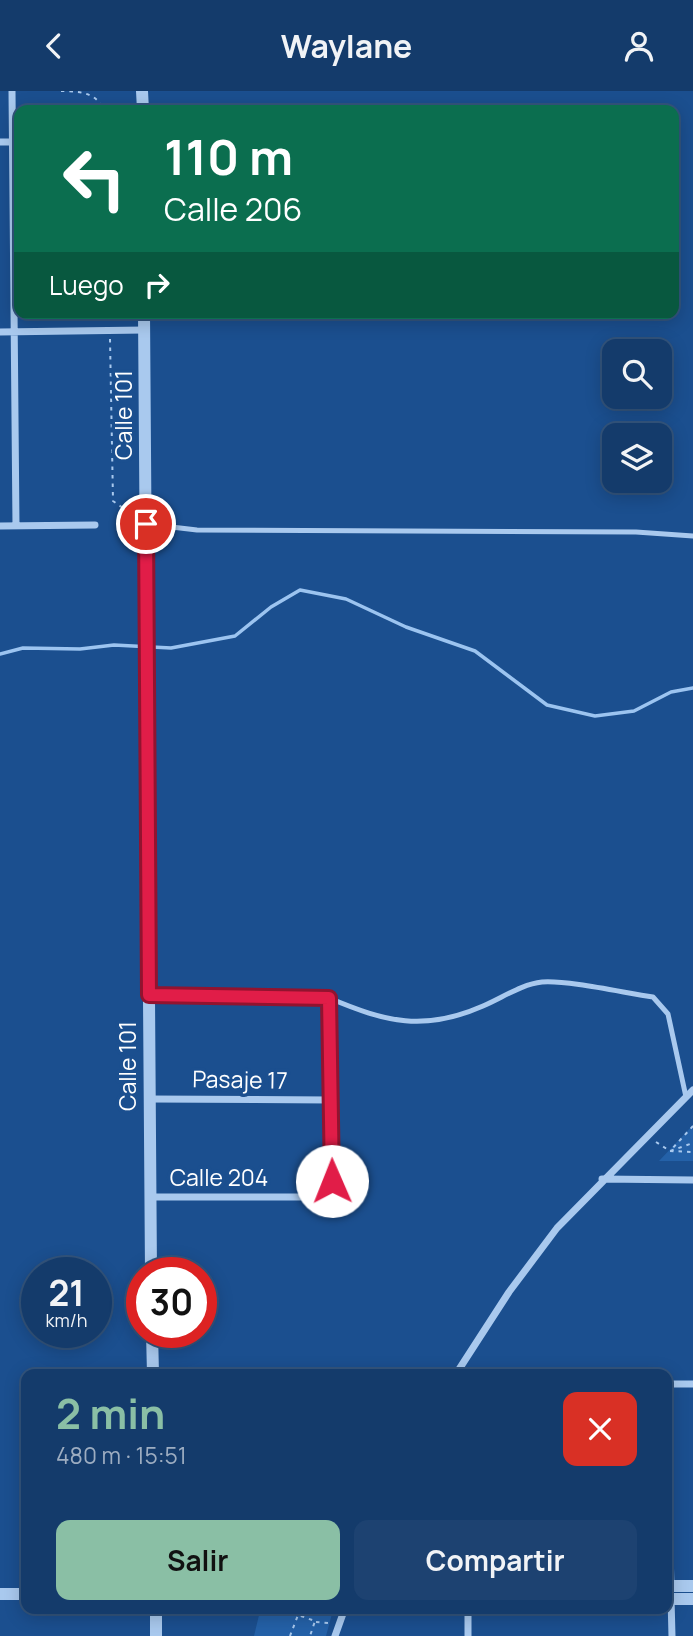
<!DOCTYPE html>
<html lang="es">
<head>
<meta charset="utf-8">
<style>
	:root { --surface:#143b6b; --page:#1d4271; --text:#f1f3f6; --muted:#9dadc1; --line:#33557e; --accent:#8abfa5 }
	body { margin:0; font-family:Manrope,sans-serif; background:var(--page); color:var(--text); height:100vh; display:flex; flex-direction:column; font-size:26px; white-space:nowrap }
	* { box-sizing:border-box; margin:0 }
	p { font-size:23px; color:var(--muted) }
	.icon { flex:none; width:38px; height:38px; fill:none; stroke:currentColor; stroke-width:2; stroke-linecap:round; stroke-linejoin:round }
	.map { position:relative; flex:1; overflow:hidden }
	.sheet { position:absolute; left:21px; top:1278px; width:651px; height:245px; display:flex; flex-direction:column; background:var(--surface); border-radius:14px; box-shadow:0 4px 18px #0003,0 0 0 2px var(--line) }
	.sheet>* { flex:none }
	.banner { position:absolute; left:14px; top:14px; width:665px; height:214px; border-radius:14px; box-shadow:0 4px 18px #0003,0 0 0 2px var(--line); background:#0b6e4f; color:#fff; overflow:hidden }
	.fabs { position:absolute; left:602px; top:248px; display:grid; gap:14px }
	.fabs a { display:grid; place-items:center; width:70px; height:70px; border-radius:14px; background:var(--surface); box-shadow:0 4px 18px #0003,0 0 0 2px var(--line); font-size:35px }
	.speed { position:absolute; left:21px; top:1166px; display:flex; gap:14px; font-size:35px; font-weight:700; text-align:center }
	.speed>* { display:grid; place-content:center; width:91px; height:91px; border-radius:50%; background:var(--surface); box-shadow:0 4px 18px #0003,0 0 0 2px var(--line); line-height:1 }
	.speed small { font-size:18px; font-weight:400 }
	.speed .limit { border:10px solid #d22; background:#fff; color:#111 }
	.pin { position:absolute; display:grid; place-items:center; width:60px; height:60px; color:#fff; margin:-30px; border:4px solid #fff; border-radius:50%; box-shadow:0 2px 7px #0007 }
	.me { position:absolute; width:77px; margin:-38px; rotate:359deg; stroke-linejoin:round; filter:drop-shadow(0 0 5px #0008) }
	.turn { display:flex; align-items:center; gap:24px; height:147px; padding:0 35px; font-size:32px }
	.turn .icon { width:91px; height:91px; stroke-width:2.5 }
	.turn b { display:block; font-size:49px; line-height:60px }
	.then { display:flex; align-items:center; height:66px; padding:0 35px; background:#0003; gap:14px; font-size:26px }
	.round { display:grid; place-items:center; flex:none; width:74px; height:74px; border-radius:14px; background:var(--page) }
	.summary { display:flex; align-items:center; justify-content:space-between; height:119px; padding:0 35px }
	h1 { font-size:42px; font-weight:700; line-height:52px; color:var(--accent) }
	.cta { display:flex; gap:14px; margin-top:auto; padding:14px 35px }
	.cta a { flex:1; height:80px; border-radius:14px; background:var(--accent); color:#111; font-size:28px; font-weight:700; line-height:80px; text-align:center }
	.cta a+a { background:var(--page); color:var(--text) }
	header { display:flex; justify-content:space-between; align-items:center; height:91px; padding:0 35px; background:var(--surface); font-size:32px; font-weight:700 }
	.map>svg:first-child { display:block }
</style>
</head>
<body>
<header><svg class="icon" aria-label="back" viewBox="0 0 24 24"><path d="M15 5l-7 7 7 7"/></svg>Waylane<svg class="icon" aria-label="person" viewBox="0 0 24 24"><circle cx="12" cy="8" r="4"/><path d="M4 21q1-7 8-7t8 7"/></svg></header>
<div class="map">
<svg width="693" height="1545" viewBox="0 0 693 1545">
	<rect width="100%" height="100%" fill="#1b4f8f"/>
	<path fill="#2461a8" d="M693 1034V1070H659Z
		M265 1517 333 1519 326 1545H254L260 1520Z"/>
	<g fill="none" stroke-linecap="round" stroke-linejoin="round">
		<path stroke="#9cc4f0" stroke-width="3.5" d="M0 563 23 557 80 558 114 554 171 557 235 545 271 516 300 499 346 508 406 536 475 560 547 614 595 625 634 620 671 601 693 597"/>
		<path stroke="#a9c9ee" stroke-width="2" stroke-dasharray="3.5 5" stroke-linecap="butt" d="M61 0C76 0 98 1 103 19
			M110 248 113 410 133 424
			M693 1035 670 1060 693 1061
			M656 1051 670 1060 693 1052
			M260 1520 297 1523
			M355 1521H458
			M478 1521 661 1519
			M316 1531 328 1532
			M290 1545 298 1524 315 1530 310 1545"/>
		<path stroke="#a9c9ee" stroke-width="5" d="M146 433 197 439 636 441 693 445
			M329 907C386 931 424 941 483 915 502 907 522 893 542 891 568 889 625 902 653 906L668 923 686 1006"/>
		<path stroke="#a9c9ee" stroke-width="7" d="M12 0 16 435
			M0 51H19
			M0 241 144 239
			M0 435 95 434
			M149 904 329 907 332 1090 328 1101 314 1106H150
			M150 1008 330 1009
			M602 1088 693 1089
			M456 1283 509 1201 557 1137 693 999
			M667 1293H693
			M667 1354 671 1495
			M671 1507 672 1545
			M335 1545 345 1517
			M468 1545V1517"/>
		<path stroke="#a9c9ee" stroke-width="12" d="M142 0 143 19
			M144 222 151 1181
			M152 1241 153 1283
			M667 1495H693
			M0 1503H26
			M667 1508H693
			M156 1545V1517"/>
	</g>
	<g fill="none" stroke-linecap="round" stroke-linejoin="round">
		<g stroke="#92132f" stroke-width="18">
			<path id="route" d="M146 433 149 904 329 907 332 1090"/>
		</g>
		<use href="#route" stroke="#e11d48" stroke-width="12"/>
	</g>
	<g text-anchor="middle" stroke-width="7" stroke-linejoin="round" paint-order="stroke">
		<g font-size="23" fill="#fff" stroke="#1b4f8f">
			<text transform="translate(124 324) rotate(-90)" y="8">Calle 101</text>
			<text transform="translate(128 975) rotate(-90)" y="8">Calle 101</text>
			<text transform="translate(240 989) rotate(1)" y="8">Pasaje 17</text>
			<text x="219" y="1095">Calle 204</text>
		</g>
	</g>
</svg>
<div class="fabs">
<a><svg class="icon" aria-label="search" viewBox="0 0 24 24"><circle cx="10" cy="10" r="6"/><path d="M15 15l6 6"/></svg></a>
<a><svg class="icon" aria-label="layers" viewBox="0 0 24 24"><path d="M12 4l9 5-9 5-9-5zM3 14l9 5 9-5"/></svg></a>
</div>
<div class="speed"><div>21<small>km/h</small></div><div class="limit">30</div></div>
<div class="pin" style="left:146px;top:433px;background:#d93025"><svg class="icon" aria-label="arrive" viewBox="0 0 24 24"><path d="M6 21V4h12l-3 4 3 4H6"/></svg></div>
<svg class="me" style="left:332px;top:1090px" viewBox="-20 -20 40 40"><circle r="19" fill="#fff"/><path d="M0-13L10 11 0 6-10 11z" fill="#e11d48"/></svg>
<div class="banner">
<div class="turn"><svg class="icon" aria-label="left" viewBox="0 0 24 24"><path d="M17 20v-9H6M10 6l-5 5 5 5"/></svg><div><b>110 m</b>Calle 206</div></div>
<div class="then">Luego<svg class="icon" aria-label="right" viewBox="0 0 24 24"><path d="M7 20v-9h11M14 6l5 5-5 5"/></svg></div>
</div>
<section class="sheet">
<div class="summary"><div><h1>2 min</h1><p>480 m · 15:51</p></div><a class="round" style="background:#d93025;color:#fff"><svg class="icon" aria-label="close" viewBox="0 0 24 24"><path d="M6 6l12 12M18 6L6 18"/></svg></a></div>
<div class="cta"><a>Salir</a><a>Compartir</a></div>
</section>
</div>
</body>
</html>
